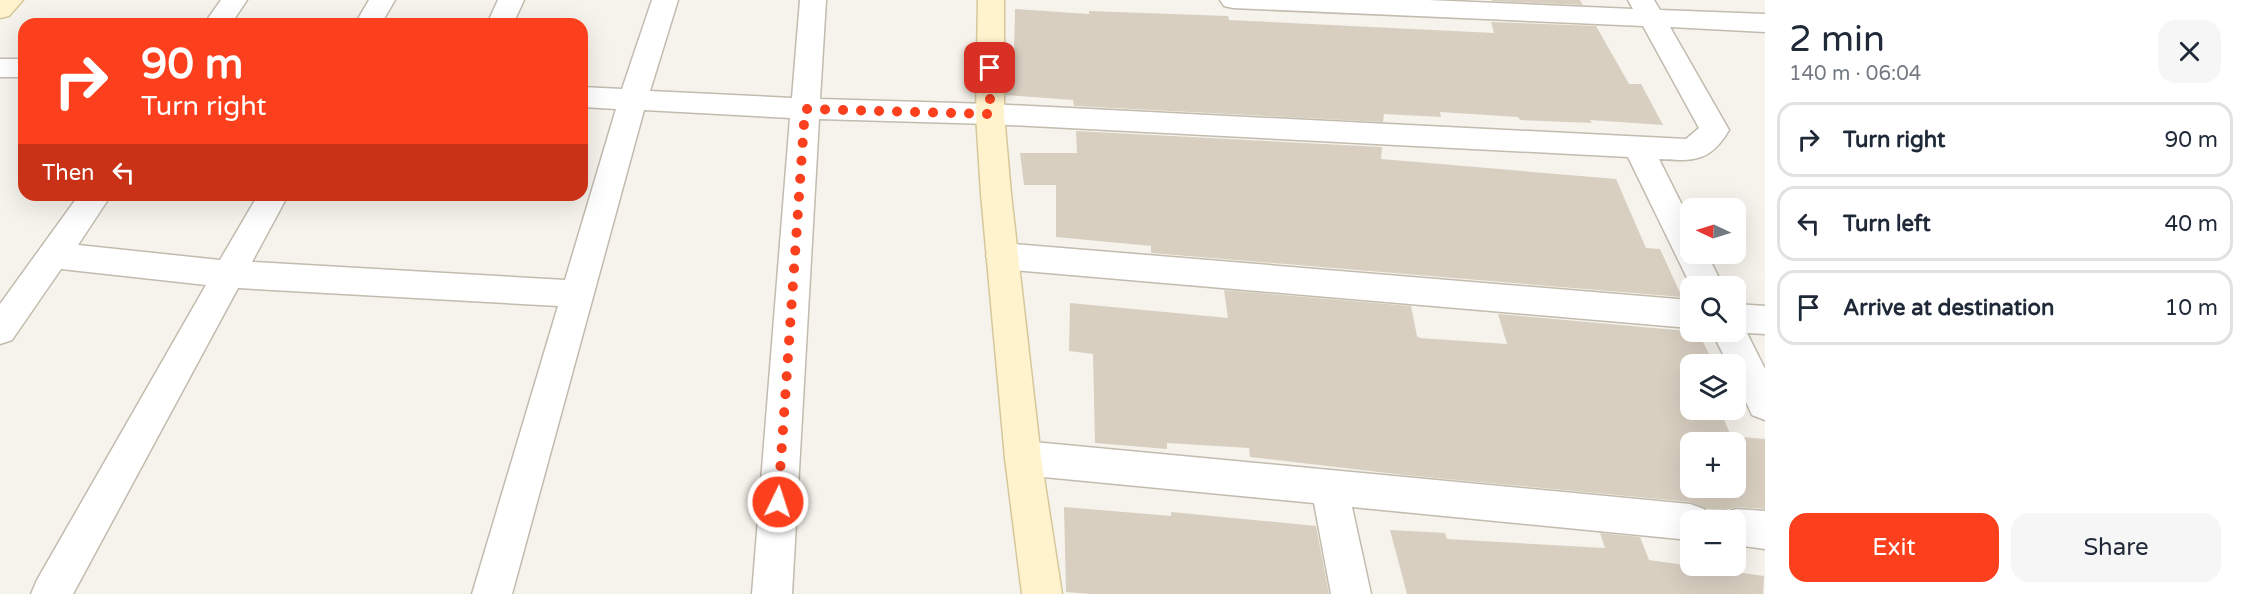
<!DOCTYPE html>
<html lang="en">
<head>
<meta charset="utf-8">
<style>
	:root { --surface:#fff; --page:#f6f6f7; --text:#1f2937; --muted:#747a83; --line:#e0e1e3; --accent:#fc3f1d }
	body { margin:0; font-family:"Varela Round",sans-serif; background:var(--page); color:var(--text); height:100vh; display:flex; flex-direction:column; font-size:22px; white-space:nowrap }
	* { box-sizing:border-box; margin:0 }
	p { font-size:20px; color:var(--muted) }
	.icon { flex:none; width:33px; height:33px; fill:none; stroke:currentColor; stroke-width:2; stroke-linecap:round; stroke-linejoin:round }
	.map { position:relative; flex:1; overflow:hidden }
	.sheet { display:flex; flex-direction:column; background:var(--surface); width:480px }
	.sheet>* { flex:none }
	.banner { position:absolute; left:18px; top:18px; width:570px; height:183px; border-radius:18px; box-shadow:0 6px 24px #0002; background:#fc3f1d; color:#fff; overflow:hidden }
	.needle { width:39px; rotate:274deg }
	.fabs { position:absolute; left:1680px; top:198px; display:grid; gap:12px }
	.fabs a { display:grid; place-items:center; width:66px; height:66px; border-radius:12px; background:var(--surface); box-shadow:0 6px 24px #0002; font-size:30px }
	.pin { position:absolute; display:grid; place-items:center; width:51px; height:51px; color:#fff; margin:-26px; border-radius:12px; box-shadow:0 3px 9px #0006 }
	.me { position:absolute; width:66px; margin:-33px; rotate:4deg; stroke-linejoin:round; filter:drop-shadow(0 0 4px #0008) }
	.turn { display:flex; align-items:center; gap:21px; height:126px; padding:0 24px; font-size:27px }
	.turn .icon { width:78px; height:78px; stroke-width:2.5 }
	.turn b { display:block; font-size:42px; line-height:51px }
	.then { display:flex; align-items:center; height:57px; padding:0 24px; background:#0003; gap:12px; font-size:22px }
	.round { display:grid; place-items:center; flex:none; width:63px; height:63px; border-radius:18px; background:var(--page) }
	.summary { display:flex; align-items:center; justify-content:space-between; height:102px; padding:0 24px }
	h1 { font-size:36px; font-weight:600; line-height:45px }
	.primary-button { display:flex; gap:12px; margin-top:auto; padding:12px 24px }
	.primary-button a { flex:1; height:69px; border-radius:18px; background:var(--accent); color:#fff; font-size:24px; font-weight:600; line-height:69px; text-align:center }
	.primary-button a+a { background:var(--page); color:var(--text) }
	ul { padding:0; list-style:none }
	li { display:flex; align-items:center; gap:18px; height:75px; margin:0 12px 9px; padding:0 12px; border:3px solid var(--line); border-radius:18px }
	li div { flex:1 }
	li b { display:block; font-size:22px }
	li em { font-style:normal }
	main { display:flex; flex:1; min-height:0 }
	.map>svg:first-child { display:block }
</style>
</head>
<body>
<main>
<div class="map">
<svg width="1765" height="594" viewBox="0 0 1765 594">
	<rect width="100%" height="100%" fill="#f6f3ec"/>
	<path fill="#d8cfc1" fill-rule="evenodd" d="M1492 0H1580L1583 5 1492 1Z
		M1015 9 1089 14V11L1228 16 1229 20 1494 33 1491 22 1596 26 1629 84H1641L1663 125 1590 120 1592 123 1520 120 1518 117 1440 112 1441 117 1384 114 1383 122 1074 106 1073 100 1006 95V51L1014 52Z
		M1076 131 1382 147 1381 159 1616 179 1646 248 1660 249 1682 297 1151 253V246L1056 237V185H1024L1020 153H1077Z
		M1224 290 1411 306 1417 336 1420 338 1507 344 1498 314 1698 332 1714 364H1690V410H1720L1731 436 1765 439V509L1736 507 1726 510 1706 509 1690 502 1404 475 1250 457 1249 448 1167 443V449L1095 443 1093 354 1069 351 1070 303 1228 318ZM1690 442H1736V488H1690Z
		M1064 507 1171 516V512L1316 526 1329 594H1091L1066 592Z
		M1390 530 1445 533 1447 539 1605 548 1600 533 1640 537 1649 560 1764 576 1763 594H1407Z"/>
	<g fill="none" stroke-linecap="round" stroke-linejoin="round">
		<g stroke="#c2bbae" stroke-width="3">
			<path id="street" d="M221 0H247L231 24H204Z
				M369 0H395L381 24H355Z
				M498 0H524L513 24H487Z
				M652 0H678L650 91 792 98 800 0H826L820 99 990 104 1686 139 1699 128 1643 26 1233 8 1224 6 1220 0H1428L1633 9 1628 0H1654L1660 10 1765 14V32L1670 27 1729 130C1710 163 1692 161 1659 159L1690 221V254H1707L1723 286H1691L1628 157 990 124 819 119 792 594H752L790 118 644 110 512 594H472L558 306 238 288 73 594H31L37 580 206 285 61 269 12 340 0 344V304L79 195H111L78 245 220 260 258 195H288L252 262 565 280 616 109 582 107V87L622 89Z
				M0 59H24V77H0Z
				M1002 243 1690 300V328L1002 269 991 265 986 256 991 247Z
				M1736 304 1765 306V334L1747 333 1765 369V420L1752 415 1736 380V364H1728L1712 332H1736Z
				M1023 441 1690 504 1704 509 1709 520H1690V540L1352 507 1371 594H1331L1314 503 1023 475 1010 470 1005 458 1010 446Z
				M1736 509 1765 511V549L1736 545V520H1720L1722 514Z"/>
		</g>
		<g stroke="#d6c79b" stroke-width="3">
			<path id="secondary" d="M0 0H23L9 16 0 18Z
				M978 0H1004V114L1011 194 1041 458 1062 594H1022L1005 458 981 194 976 114Z"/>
		</g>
		<use href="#street" fill="#fff" fill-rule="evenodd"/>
		<use href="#secondary" fill="#fff3cd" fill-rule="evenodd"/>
	</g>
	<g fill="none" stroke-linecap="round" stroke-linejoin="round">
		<path stroke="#fc3f1d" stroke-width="10" stroke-dasharray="0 18" d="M778 502 805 109 990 114V68"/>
	</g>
</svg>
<div class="fabs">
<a><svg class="needle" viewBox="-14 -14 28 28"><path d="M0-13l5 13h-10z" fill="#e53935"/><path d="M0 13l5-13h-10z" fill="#747a83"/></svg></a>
<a><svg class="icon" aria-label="search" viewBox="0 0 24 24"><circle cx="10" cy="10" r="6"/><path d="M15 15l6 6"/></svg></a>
<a><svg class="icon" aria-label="layers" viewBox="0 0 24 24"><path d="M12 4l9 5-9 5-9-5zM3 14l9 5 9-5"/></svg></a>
<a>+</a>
<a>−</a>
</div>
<div class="pin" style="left:990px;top:68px;background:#d93025"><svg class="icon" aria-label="arrive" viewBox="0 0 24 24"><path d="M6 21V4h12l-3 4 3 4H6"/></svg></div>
<svg class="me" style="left:778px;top:502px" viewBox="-20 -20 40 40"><circle r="17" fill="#fc3f1d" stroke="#fff" stroke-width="3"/><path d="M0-11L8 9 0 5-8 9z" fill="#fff"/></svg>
<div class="banner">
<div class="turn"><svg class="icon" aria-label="right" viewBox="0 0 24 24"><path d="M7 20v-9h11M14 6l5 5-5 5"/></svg><div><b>90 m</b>Turn right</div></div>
<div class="then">Then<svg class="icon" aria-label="left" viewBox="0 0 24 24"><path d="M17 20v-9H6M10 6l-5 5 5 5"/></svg></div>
</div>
</div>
<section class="sheet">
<div class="summary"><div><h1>2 min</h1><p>140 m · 06:04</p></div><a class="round"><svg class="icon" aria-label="close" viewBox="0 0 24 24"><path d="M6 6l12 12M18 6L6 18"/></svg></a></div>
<ul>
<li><svg class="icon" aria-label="right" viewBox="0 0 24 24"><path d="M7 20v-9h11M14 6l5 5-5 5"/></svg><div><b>Turn right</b></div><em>90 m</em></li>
<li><svg class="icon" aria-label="left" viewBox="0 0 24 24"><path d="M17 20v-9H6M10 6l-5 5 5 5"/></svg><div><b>Turn left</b></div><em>40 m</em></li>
<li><svg class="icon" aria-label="arrive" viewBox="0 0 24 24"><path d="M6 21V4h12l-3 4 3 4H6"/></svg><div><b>Arrive at destination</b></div><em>10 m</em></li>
</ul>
<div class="primary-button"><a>Exit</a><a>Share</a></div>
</section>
</main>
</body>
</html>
